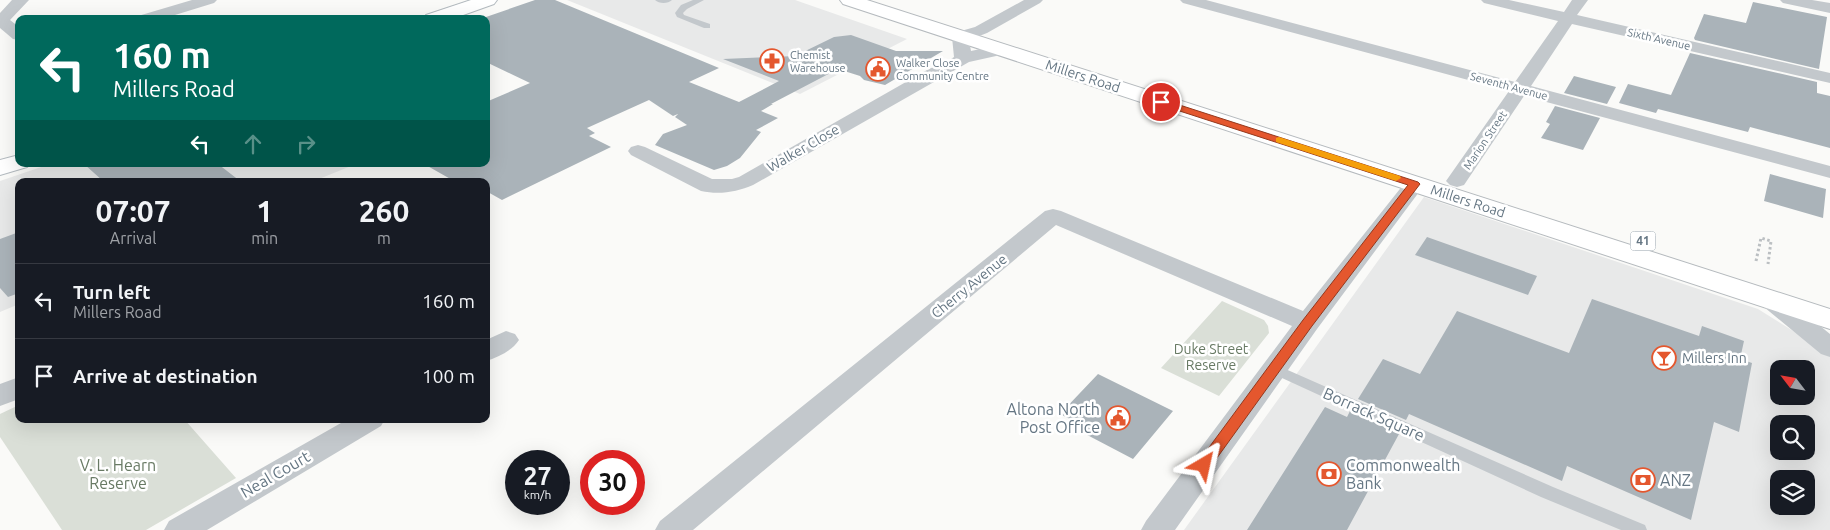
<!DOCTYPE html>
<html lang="en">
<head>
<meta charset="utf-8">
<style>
	:root { --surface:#171b24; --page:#242831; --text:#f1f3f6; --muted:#9ea1a6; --line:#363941 }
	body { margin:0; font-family:Ubuntu,sans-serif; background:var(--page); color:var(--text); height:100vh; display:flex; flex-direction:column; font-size:19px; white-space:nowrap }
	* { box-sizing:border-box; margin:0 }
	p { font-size:16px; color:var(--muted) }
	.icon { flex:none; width:28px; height:28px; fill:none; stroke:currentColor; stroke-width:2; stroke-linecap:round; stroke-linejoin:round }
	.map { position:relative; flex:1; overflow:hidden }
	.side { position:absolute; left:15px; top:178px; width:475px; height:245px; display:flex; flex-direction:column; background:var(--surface); border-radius:10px; box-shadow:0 5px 20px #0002 }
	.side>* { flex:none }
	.top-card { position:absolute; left:15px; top:15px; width:475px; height:152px; border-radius:10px; box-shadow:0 5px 20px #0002; background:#00695c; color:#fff; overflow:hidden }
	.needle { width:32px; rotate:301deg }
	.buttons { position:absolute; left:1770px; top:360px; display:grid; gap:10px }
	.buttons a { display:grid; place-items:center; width:45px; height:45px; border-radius:10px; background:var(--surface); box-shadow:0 5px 20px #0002; font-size:25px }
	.speed { position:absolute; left:505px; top:450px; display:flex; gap:10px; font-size:25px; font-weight:700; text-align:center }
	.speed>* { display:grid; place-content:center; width:65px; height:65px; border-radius:50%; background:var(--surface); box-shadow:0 5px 20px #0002; line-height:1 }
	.speed small { font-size:12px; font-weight:400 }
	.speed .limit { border:8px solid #d22; background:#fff; color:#111 }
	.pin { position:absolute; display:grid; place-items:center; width:42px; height:42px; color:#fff; margin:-21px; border:2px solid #fff; border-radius:50%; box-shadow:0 1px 5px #0007 }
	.me { position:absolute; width:55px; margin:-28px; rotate:36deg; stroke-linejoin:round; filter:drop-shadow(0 0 4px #0008) }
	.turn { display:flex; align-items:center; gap:18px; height:105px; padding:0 15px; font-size:22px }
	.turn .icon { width:65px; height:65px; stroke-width:2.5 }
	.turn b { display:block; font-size:35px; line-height:42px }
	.lanes { display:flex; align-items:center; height:48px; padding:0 15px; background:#0003; justify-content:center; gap:25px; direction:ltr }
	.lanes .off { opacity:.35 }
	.eta { display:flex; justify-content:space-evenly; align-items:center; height:85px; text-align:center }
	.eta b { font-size:30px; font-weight:700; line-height:35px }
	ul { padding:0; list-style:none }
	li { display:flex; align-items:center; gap:15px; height:75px; padding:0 15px; border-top:1px solid var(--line) }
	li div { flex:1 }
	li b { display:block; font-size:19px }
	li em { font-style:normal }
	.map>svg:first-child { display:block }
</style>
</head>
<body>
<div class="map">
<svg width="1830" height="530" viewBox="0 0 1830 530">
	<rect width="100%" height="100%" fill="#fafaf8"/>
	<path fill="#e8e9e9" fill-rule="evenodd" d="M567 0H795L907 39 800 94Z
		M50 164H356L314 181H19V304L0 312V181Z
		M1424 197 1758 309 1830 354V530H1184ZM1779 369H1806V396H1779ZM1779 424H1806V451H1779ZM1779 479H1806V506H1779Z"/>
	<path fill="#dadfd7" d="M1222 301 1264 320 1268 326 1269 333 1219 396 1161 368Z
		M19 405V419H184L236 478 146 530H62L0 437V414Z"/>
	<path fill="#aab3b9" d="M535 0H555L719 68 689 82 739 102 779 81 723 59 795 56 834 37 851 35 896 51H943L885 85 864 80 860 76 838 69 771 104H773L761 111 778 118 756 130 761 132 740 158 727 166 714 170 655 145 663 134 687 125 675 117 678 114 673 116 649 100 587 128 595 133 589 136 611 147 502 200 486 191V181H454L424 164H486V102L530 83 486 62V17Z
		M1753 2 1827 17 1819 69 1695 40 1694 38 1704 14 1746 23Z
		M1690 53 1817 82V93L1830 96V148L1750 127 1748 132 1658 109 1656 113 1619 103 1628 84 1671 95Z
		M1574 76 1616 87 1607 104 1564 93Z
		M1555 106 1600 118 1583 150 1541 138 1550 124 1546 122Z
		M84 164H218L240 181H103Z
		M1770 174 1826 189 1823 218 1764 201Z
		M19 232V293L8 297 0 288V239Z
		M1427 237 1537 276 1528 295 1415 255Z
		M1592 299 1699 336 1702 326 1744 341 1740 359 1752 363 1739 432 1714 422 1691 520 1567 466 1562 481 1409 414 1406 420 1358 399 1383 359 1420 374 1457 311 1569 353Z
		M1098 374 1173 411 1133 459 1072 427 1076 422 1060 414Z
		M1325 407 1347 417 1350 411 1399 434 1347 530H1247Z"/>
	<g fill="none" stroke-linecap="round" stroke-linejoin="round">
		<g stroke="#b3babf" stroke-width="2">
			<path id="secondary" d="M471 0H497L494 4 452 19H424L426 15Z
				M19 155V164H30L27 167 0 175V160Z"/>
		</g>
		<g stroke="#b5babe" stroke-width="2">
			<path id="primary" d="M840 0H867L1830 309V329L843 4Z"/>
		</g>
		<path stroke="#bbbfc2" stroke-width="3" stroke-dasharray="2.5 2.5" stroke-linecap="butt" d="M1756 261 1761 238 1771 241 1768 264"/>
		<path fill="#c3c8cc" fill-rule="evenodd" d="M655 0H672C668 4 659 4 655 0Z
			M693 0H704L687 9 683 13 684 15 710 24V28H704L677 17 675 13 681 5Z
			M1274 364 1553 487 1645 525 1647 530H1621L1541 497 1269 372 1267 369 1269 366Z"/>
		<path fill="#c3c8cc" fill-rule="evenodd" d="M12 0H29L10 20 19 27V40L13 39 0 28V13Z
			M192 0H217L214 3 162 19H136L138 16Z
			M1024 0H1043L1040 3 987 33 969 40 971 51 999 45 1005 46 1007 50 1005 54 969 62 753 185C737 192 719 195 701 191L631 155 628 151 631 147 638 145 645 147 712 179H732L739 177 927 70 951 59 954 57 952 37 954 33 975 27Z
			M1180 0H1206L1515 82 1558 21 1484 3 1481 0H1509L1564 12 1572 0H1588L1577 15 1830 73V83L1572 24 1531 86 1830 166V178L1524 96 1464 185 1457 187 1450 185 1446 181 1509 91 1183 3Z
			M1780 0H1812L1830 3V13L1783 3Z
			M1414 178 1421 180 1425 184 1317 329 1175 530H1141L1146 521 1292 326 1056 225 693 530H655L660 521 1045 211 1053 209 1061 211 1303 311 1407 180Z
			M1773 293 1782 295 1830 334V357L1821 354 1764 307 1761 301 1764 295Z
			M506 331 515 334 519 340C512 351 498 357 486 361V340Z
			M19 377V399L0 406V384Z
			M348 419H385L381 426 207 530H164L169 521Z"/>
		<use href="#secondary" fill="#fff" fill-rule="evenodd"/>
		<use href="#primary" fill="#fff" fill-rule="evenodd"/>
	</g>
	<path fill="#e4572e" stroke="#94391e" d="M1161 99 1418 182 1420 184 1312 326 1209 469 1204 471 1199 469 1197 465 1199 461 1303 320 1408 185 1158 104 1157 102Z"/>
	<path fill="#f59e0b" d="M1279 137 1400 176 1401 178 1396 181 1393 180 1276 142V138Z"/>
	<defs>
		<g id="pharmacy-ring" transform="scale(1.25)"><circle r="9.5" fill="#fff" stroke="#e4572e" stroke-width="1.5"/><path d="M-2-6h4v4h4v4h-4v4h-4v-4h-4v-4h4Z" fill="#e4572e"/></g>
		<g id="civic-ring" transform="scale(1.25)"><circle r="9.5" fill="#fff" stroke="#e4572e" stroke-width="1.5"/><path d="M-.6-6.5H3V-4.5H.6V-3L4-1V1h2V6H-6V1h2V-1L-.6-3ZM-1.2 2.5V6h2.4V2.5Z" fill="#e4572e"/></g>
		<g id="bar-ring" transform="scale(1.25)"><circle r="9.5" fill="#fff" stroke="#e4572e" stroke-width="1.5"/><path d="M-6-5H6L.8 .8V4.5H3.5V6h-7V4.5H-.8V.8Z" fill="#e4572e"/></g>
		<g id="bank-ring" transform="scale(1.25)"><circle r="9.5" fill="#fff" stroke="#e4572e" stroke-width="1.5"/><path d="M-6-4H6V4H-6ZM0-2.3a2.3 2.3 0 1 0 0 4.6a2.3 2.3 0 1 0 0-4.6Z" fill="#e4572e"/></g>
	</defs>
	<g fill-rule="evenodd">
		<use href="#pharmacy-ring" x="772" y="61"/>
		<use href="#civic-ring" x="878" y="69"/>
		<use href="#bar-ring" x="1664" y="358"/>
		<use href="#civic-ring" x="1118" y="418"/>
		<use href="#bank-ring" x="1329" y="474"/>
		<use href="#bank-ring" x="1643" y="480"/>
	</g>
	<g text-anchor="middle" stroke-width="5" stroke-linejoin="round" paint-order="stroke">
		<g font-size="11" fill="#657683" stroke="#fff">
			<text transform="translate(1659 39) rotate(13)" y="4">Sixth Avenue</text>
			<text transform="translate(1509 86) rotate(15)" y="4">Seventh Avenue</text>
			<text transform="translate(1485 140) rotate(-56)" y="4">Marion Street</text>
		</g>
		<g font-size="11" fill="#657683" stroke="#fff" text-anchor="start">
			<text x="790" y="59">Chemist<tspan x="790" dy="13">Warehouse</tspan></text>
			<text x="896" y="67">Walker Close<tspan x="896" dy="13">Community Centre</tspan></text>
		</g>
		<rect fill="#fff" stroke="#939fa8" stroke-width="1" x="1630.5" y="231.5" width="25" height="19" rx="4"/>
		<g font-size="12" font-weight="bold" fill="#657683">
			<text x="1643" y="245">41</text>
		</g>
		<g font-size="14" fill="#657683" stroke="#fff">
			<text transform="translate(1083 76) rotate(18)" y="5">Millers Road</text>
			<text transform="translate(803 148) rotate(-30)" y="5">Walker Close</text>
			<text transform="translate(1468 201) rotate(18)" y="5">Millers Road</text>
			<text transform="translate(969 286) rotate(-39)" y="5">Cherry Avenue</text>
		</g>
		<g font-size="14" fill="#687a64" stroke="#fff">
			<text x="1211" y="354">Duke Street<tspan x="1211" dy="16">Reserve</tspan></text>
		</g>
		<g font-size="14" fill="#657683" stroke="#fff" text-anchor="start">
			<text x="1682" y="363">Millers Inn</text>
		</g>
		<g font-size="16" fill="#657683" stroke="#fff" text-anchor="start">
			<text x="1100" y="415" text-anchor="end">Altona North<tspan x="1100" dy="18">Post Office</tspan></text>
			<text x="1346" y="471">Commonwealth<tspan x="1346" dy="18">Bank</tspan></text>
			<text x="1660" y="486">ANZ</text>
		</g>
		<g font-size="16" fill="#657683" stroke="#fff">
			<text transform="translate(1374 414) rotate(24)" y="6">Borrack Square</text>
			<text transform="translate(275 474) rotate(-30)" y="6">Neal Court</text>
		</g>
		<g font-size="16" fill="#687a64" stroke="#fff">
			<text x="118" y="471">V. L. Hearn<tspan x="118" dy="18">Reserve</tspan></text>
		</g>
	</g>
</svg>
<div class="buttons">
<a><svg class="needle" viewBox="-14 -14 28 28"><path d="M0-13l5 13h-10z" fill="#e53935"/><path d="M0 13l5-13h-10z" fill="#9ea1a6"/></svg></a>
<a><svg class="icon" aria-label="search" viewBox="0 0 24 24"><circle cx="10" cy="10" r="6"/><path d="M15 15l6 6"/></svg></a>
<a><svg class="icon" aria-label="layers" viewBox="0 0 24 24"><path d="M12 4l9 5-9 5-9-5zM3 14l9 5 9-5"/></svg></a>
</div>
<div class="speed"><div>27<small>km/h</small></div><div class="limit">30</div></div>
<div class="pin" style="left:1161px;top:102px;background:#d93025"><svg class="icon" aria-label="arrive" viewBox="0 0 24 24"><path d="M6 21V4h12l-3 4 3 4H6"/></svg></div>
<svg class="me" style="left:1204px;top:465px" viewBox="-20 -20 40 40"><path d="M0-17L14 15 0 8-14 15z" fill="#e4572e" stroke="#fff" stroke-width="4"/></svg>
<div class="top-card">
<div class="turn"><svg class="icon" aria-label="left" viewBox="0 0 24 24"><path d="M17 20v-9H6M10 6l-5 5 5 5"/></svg><div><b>160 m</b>Millers Road</div></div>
<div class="lanes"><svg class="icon" aria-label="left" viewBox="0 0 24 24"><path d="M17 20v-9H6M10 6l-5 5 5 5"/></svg><svg class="icon off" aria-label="ahead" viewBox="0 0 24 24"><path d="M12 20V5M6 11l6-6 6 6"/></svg><svg class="icon off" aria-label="right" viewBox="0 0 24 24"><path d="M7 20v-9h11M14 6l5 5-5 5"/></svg></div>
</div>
<section class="side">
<div class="eta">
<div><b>07:07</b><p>Arrival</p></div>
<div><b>1</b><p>min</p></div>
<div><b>260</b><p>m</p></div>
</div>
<ul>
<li><svg class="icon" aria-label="left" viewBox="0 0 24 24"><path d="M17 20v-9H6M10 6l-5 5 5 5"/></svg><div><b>Turn left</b><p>Millers Road</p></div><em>160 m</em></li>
<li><svg class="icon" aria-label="arrive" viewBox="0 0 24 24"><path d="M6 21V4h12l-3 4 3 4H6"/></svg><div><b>Arrive at destination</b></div><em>100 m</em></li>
</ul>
</section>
</div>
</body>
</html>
